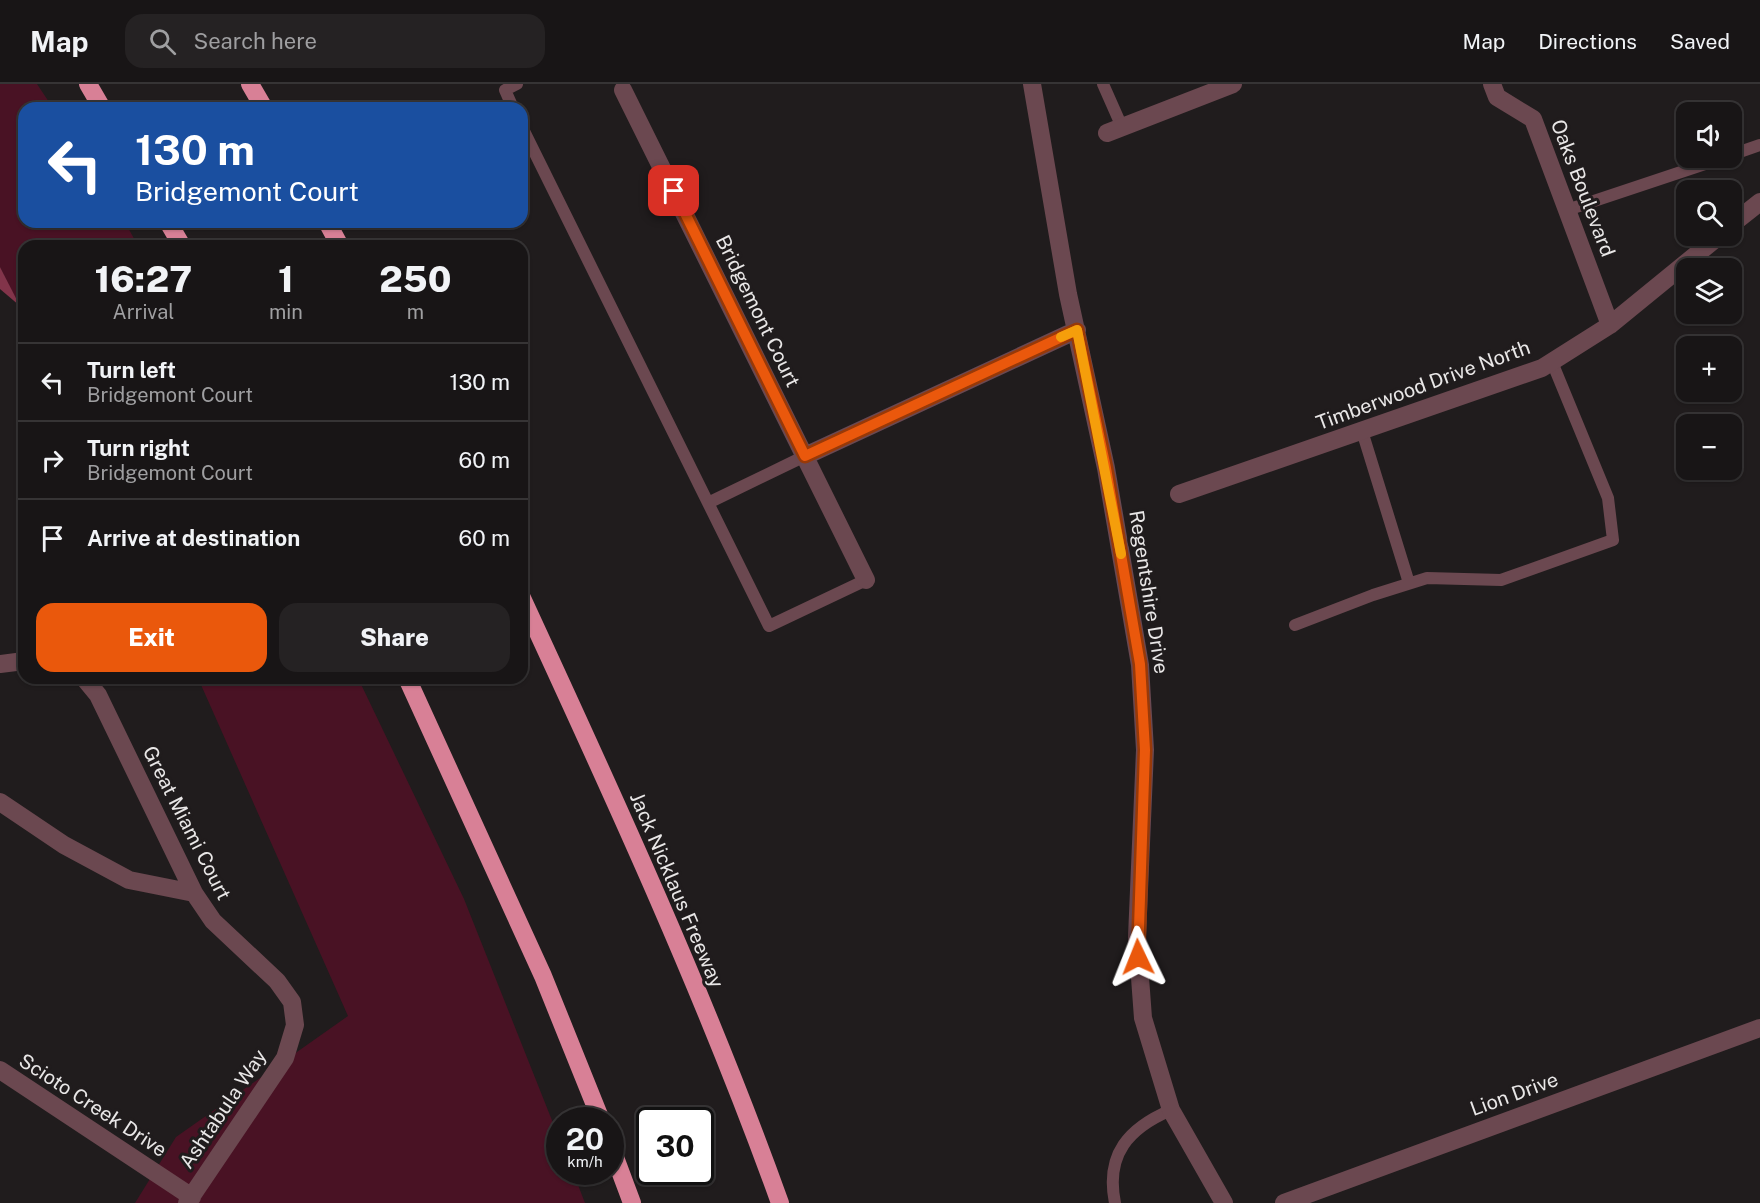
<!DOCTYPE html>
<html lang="en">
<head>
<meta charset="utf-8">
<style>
	:root { --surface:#181516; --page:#252223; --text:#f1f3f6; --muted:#9f9fa1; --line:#363435; --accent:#ea580c }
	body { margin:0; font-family:"Public Sans",sans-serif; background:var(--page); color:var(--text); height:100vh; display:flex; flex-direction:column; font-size:22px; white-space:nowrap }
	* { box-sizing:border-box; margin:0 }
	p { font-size:20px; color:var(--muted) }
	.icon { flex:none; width:33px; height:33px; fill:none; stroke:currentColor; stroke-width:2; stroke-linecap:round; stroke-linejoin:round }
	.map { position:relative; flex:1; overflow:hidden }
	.side { position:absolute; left:18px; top:156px; width:510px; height:444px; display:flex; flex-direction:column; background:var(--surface); border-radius:18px; box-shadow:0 2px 4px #0004,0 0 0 2px var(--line) }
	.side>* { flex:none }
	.hud { position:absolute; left:18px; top:18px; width:510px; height:126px; border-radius:18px; box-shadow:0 2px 4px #0004,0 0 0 2px var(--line); background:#1a4fa0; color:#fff; overflow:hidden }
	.controls { position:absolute; left:1676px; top:18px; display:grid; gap:12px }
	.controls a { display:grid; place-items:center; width:66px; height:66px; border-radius:12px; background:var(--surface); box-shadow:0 2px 4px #0004,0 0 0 2px var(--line); font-size:30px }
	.speed { position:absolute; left:546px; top:1023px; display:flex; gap:12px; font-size:30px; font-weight:700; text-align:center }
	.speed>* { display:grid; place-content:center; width:78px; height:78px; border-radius:50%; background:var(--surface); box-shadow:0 2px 4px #0004,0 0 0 2px var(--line); line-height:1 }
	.speed small { font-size:15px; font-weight:400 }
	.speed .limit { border:3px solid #111; border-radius:9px; background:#fff; color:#111 }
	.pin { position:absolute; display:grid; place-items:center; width:51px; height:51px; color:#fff; margin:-26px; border-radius:12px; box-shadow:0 3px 9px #0006 }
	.me { position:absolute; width:66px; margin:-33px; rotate:358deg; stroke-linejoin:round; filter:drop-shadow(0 0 4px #0008) }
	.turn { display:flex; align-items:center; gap:21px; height:126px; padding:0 18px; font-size:27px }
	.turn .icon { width:78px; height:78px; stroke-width:2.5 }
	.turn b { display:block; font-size:42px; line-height:51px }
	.eta { display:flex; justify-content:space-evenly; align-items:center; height:102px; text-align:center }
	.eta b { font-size:36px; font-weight:800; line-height:42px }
	.primary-button { display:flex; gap:12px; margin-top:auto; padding:12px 18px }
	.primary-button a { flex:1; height:69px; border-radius:18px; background:var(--accent); color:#fff; font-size:24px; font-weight:800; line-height:69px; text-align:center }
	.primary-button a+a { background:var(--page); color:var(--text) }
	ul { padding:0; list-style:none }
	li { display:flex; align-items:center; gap:18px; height:78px; padding:0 18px; border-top:2px solid var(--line) }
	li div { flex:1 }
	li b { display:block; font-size:22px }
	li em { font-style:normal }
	header { display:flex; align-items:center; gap:36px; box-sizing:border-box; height:84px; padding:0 30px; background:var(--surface); border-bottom:2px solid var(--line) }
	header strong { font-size:28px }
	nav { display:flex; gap:33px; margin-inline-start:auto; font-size:21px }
	.search { width:420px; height:54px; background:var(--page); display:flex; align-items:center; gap:15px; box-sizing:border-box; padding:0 21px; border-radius:18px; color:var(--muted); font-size:22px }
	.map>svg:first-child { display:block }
</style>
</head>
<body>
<header>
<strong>Map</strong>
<div class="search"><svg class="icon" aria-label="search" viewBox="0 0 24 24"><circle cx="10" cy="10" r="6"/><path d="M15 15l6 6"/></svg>Search here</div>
<nav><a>Map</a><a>Directions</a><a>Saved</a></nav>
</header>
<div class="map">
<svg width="1760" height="1119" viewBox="0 0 1760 1119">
	<rect width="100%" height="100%" fill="#201c1d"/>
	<path fill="#491224" d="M0 0H37L53 24H24V138H125L138 162H24V231L0 183Z
		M198 594H358L464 815 559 1054 560 1088H573L585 1119H135L176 1053 348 932Z"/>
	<path fill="#82344a" d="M0 183 20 222 0 205Z"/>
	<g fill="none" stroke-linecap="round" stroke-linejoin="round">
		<path stroke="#6b4850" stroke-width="12" d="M1103 0 1122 43
			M513 24 505 6 517 0
			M522 43 769 542 866 496
			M1731 71 1760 61
			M1567 126 1723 74
			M1362 347 1409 499
			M708 419 805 372
			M1295 541 1373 511 1427 494 1501 496 1613 456 1608 414 1552 278
			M1115 1119C1105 1070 1129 1044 1171 1026"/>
		<path stroke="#6b4850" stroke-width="18" d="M1032 0 1068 210 1106 384 1140 581 1145 666 1137 853 1143 934 1171 1026 1224 1119
			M1492 0 1497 13 1533 35 1610 241
			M623 6 866 496
			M1107 49 1233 0
			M1731 141 1760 118
			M805 372 1077 246
			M1179 410 1542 284 1610 241 1719 152
			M0 580 24 577
			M84 594 98 611 194 809 213 837 277 897 292 918 295 941 285 974 187 1119
			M0 718 64 761 129 796 194 809
			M0 986 192 1113
			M1284 1119 1760 944"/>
		<path stroke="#d88096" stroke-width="18" d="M88 0 102 24
			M250 0 264 24
			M168 138 182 162
			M327 138 340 162
			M522 514C614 713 706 913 780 1119
			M407 594 543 892 601 1036
			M610 1060 632 1119"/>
	</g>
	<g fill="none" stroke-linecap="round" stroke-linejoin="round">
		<g stroke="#983908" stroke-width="15">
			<path id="route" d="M674 107 805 372 1077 246 1106 384 1140 580 1145 666 1138 873"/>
		</g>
		<use href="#route" stroke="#ea580c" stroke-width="10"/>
		<path stroke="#f59e0b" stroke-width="10" d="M1061 253 1077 246 1121 470"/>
	</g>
	<g text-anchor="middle" stroke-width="6" stroke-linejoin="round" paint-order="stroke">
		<g font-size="20" fill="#e9e7e7" stroke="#201c1d">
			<text transform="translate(1583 104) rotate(69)" y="7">Oaks Boulevard</text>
			<text transform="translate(758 227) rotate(64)" y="7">Bridgemont Court</text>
			<text transform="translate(1423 301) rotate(-20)" y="7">Timberwood Drive North</text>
			<text transform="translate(1149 508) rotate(81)" y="7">Regentshire Drive</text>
			<text transform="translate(187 739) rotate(63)" y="7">Great Miami Court</text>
			<text transform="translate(677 806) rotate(67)" y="7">Jack Nicklaus Freeway</text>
			<text transform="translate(1514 1010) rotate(-20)" y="7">Lion Drive</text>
			<text transform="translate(93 1021) rotate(33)" y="7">Scioto Creek Drive</text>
			<text transform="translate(223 1025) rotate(-56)" y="7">Ashtabula Way</text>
		</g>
	</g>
</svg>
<div class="controls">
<a><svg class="icon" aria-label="sound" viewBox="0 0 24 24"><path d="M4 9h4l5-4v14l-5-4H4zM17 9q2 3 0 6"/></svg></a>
<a><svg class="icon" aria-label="search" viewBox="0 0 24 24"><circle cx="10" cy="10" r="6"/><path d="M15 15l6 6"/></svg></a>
<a><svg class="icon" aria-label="layers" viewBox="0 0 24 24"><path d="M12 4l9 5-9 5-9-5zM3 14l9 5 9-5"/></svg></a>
<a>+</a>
<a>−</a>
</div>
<div class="speed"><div>20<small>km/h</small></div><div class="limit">30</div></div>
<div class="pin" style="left:674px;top:107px;background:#d93025"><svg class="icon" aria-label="arrive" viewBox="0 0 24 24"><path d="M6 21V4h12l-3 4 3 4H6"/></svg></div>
<svg class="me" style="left:1138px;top:873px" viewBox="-20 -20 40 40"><path d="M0-17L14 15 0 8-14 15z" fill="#ea580c" stroke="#fff" stroke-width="4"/></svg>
<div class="hud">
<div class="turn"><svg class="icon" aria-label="left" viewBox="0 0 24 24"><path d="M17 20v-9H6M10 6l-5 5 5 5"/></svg><div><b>130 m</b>Bridgemont Court</div></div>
</div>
<section class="side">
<div class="eta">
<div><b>16:27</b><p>Arrival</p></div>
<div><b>1</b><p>min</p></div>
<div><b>250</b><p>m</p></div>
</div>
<ul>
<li><svg class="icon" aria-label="left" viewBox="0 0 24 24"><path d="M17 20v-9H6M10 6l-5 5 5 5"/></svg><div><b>Turn left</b><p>Bridgemont Court</p></div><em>130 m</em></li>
<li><svg class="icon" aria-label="right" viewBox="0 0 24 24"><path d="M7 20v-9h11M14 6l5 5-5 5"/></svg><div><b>Turn right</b><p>Bridgemont Court</p></div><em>60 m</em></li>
<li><svg class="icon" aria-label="arrive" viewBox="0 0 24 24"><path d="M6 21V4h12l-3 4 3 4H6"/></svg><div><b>Arrive at destination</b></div><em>60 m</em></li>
</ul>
<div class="primary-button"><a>Exit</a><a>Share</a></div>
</section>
</div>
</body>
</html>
